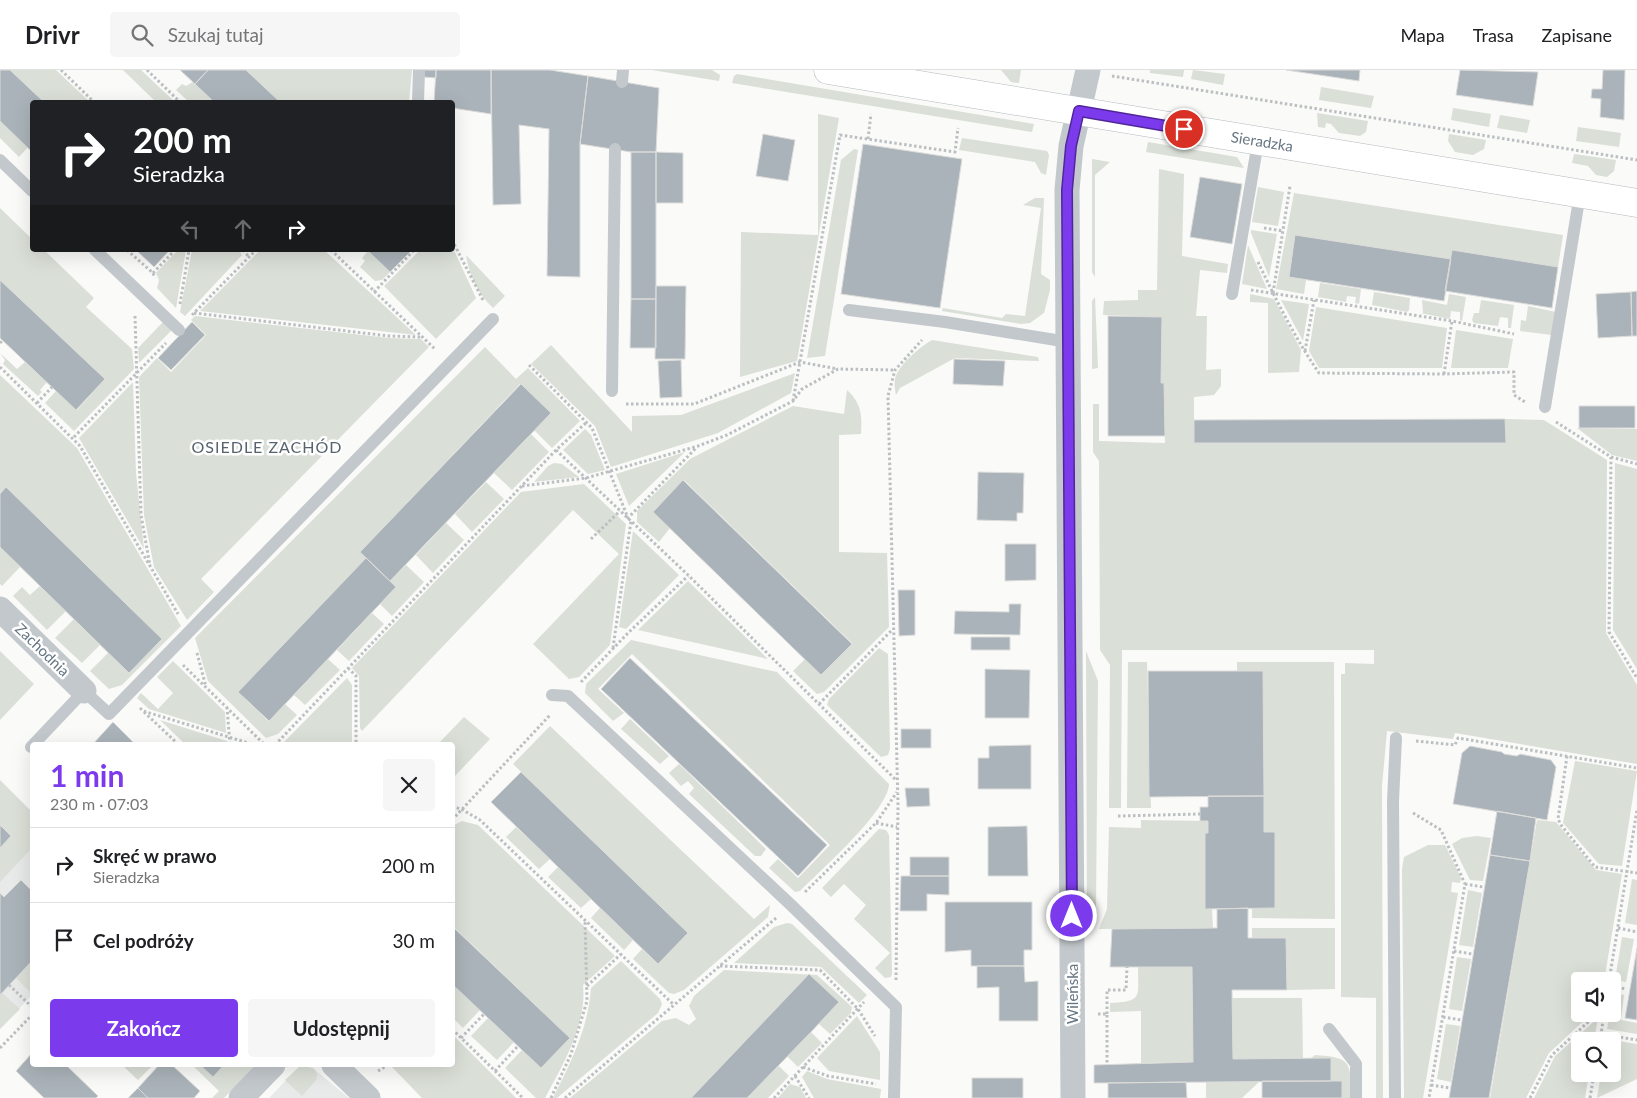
<!DOCTYPE html>
<html lang="pl">
<head>
<meta charset="utf-8">
<style>
	:root { --surface:#fff; --page:#f6f6f6; --text:#202124; --muted:#757577; --line:#e0e0e0; --accent:#7c3aed }
	body { margin:0; font-family:Lato,sans-serif; background:var(--page); color:var(--text); height:100vh; display:flex; flex-direction:column; font-size:19px; white-space:nowrap }
	* { box-sizing:border-box; margin:0 }
	p { font-size:16px; color:var(--muted) }
	.icon { flex:none; width:28px; height:28px; fill:none; stroke:currentColor; stroke-width:2; stroke-linecap:round; stroke-linejoin:round }
	.map { position:relative; flex:1; overflow:hidden }
	.sheet { position:absolute; left:30px; top:672px; width:425px; height:325px; display:flex; flex-direction:column; background:var(--surface); border-radius:5px; box-shadow:0 5px 20px #0002 }
	.sheet>* { flex:none }
	.hud { position:absolute; left:30px; top:30px; width:425px; height:152px; border-radius:5px; box-shadow:0 5px 20px #0002; background:#202124; color:#fff; overflow:hidden }
	.buttons { position:absolute; left:1571px; top:902px; display:grid; gap:10px }
	.buttons a { display:grid; place-items:center; width:50px; height:50px; border-radius:5px; background:var(--surface); box-shadow:0 5px 20px #0002; font-size:25px }
	.pin { position:absolute; display:grid; place-items:center; width:42px; height:42px; color:#fff; margin:-21px; border:2px solid #fff; border-radius:50%; box-shadow:0 1px 5px #0007 }
	.me { position:absolute; width:55px; margin:-28px; rotate:0deg; stroke-linejoin:round; filter:drop-shadow(0 0 4px #0008) }
	.turn { display:flex; align-items:center; gap:18px; height:105px; padding:0 20px; font-size:22px }
	.turn .icon { width:65px; height:65px; stroke-width:2.5 }
	.turn b { display:block; font-size:35px; line-height:42px }
	.lanes { display:flex; align-items:center; height:48px; padding:0 20px; background:#0003; justify-content:center; gap:25px; direction:ltr }
	.lanes .off { opacity:.35 }
	.round { display:grid; place-items:center; flex:none; width:52px; height:52px; border-radius:5px; background:var(--page) }
	.headline { display:flex; align-items:center; justify-content:space-between; height:85px; padding:0 20px }
	h1 { font-size:30px; font-weight:700; line-height:38px; color:var(--accent) }
	.cta { display:flex; gap:10px; margin-top:auto; padding:10px 20px }
	.cta a { flex:1; height:58px; border-radius:5px; background:var(--accent); color:#fff; font-size:20px; font-weight:700; line-height:58px; text-align:center }
	.cta a+a { background:var(--page); color:var(--text) }
	ul { padding:0; list-style:none }
	li { display:flex; align-items:center; gap:15px; height:75px; padding:0 20px; border-top:1px solid var(--line) }
	li div { flex:1 }
	li b { display:block; font-size:19px }
	li em { font-style:normal }
	header { display:flex; align-items:center; gap:30px; box-sizing:border-box; height:70px; padding:0 25px; background:var(--surface); border-bottom:1px solid var(--line) }
	header strong { font-size:24px }
	nav { display:flex; gap:28px; margin-inline-start:auto; font-size:18px }
	.search { width:350px; height:45px; background:var(--page); display:flex; align-items:center; gap:12px; box-sizing:border-box; padding:0 18px; border-radius:5px; color:var(--muted); font-size:19px }
	.map>svg:first-child { display:block }
</style>
</head>
<body>
<header>
<strong>Drivr</strong>
<div class="search"><svg class="icon" aria-label="search" viewBox="0 0 24 24"><circle cx="10" cy="10" r="6"/><path d="M15 15l6 6"/></svg>Szukaj tutaj</div>
<nav><a>Mapa</a><a>Trasa</a><a>Zapisane</a></nav>
</header>
<div class="map">
<svg width="1637" height="1028" viewBox="0 0 1637 1028">
	<rect width="100%" height="100%" fill="#fafaf8"/>
	<path fill="#e8e9e9" d="M0 710 32 742V925L0 959Z
		M300 996 313 998 349 1028H269Z"/>
	<path fill="#dadfd7" d="M10 0H56L90 32H44Z
		M123 0H141L175 32H156Z
		M246 0H412L409 32H280Z
		M652 0H712L720 5 719 11Z
		M1001 0H1021L1019 13 1011 12Z
		M1150 0H1184L1183 7 1150 3Z
		M1193 0 1225 4 1223 15 1191 9Z
		M737 4 1034 54 1032 62 732 13 734 6Z
		M193 12 214 32H189L176 20 182 14 186 16Z
		M1321 17 1374 26 1371 38 1319 30Z
		M1453 38 1491 44 1489 57 1451 50Z
		M1317 43 1368 51 1366 62 1360 66 1339 63 1331 54 1326 53 1325 58 1318 57Z
		M818 44 839 48 797 291 740 307 741 162 818 165Z
		M1500 45 1530 50 1527 63 1497 58Z
		M0 51 28 77 19 87 0 68Z
		M1578 57 1621 63 1619 77 1576 71Z
		M1449 64 1486 70 1484 79 1473 85 1455 82 1448 71Z
		M962 68 1047 81 1049 85 1046 105 1041 103 1035 92 959 80Z
		M1148 72 1237 87 1244 98 1146 82Z
		M854 79 858 80 825 286 807 288 841 90Z
		M1574 84 1616 90 1614 101 1607 107 1596 105 1588 96 1572 93Z
		M1092 89 1110 92 1095 105V207L1092 202Z
		M1159 99 1184 104 1182 186 1228 194 1227 203 1200 200 1196 246H1207L1206 300 1221 299V316L1214 325 1194 327V373H1506L1505 349 1544 350 1607 390 1606 563 1637 615V694L1455 663 1453 669 1387 661 1382 716 1383 1028H1376V928L1341 927V604H1345V593L1374 594V580H1122L1121 738H1109L1110 595 1100 580 1099 391 1093 382V334H1099V371L1165 373 1164 314 1161 313 1162 247 1103 245 1104 231 1138 230V220H1157Z
		M1258 117 1284 122 1278 156 1252 152Z
		M1294 123 1563 165 1558 197 1452 180 1451 189 1295 165 1289 207 1306 210 1304 224 1276 219Z
		M1035 128H1044L1041 204 1050 210V220L1044 243 1030 253 1021 254 942 241 943 238 1002 248 1006 244 1025 246 1041 138 1023 135Z
		M0 138 32 169V180H44L94 228 86 237 132 279 134 299 74 361 45 333 56 321 77 340 105 309 0 210Z
		M1251 160 1277 164 1269 207 1251 163Z
		M1248 175 1267 219 1242 214Z
		M453 178 476 228 436 269 384 216 420 180H452Z
		M178 180H186L176 238 157 218 159 210 156 203Z
		M192 180H239L242 185 185 246 180 242Z
		M260 180H324L416 265 200 241Z
		M368 181 390 202 382 210 375 211 360 197 365 191 362 188Z
		M466 185 505 226 493 238C478 224 469 205 466 185Z
		M1320 213 1361 219 1359 234 1355 233 1356 227 1347 226 1346 232 1318 227Z
		M1374 222 1410 228 1409 240 1407 242 1372 235Z
		M1250 224 1274 229 1301 280 1299 302 1268 303V233L1250 232Z
		M1449 224 1466 227 1462 251 1460 250V242L1451 241 1450 249 1420 243H1423L1422 230 1447 235Z
		M1095 227 1098 298 1092 299V231Z
		M1281 230 1309 234 1303 271Z
		M1481 230 1514 235 1511 258H1508V248L1500 247 1498 256 1474 253 1472 250 1474 243H1479Z
		M1528 236 1556 242 1552 265 1520 261 1521 250 1526 251Z
		M1316 237 1447 258 1442 298H1319L1309 281Z
		M195 246 389 268 421 269 429 277 201 509 214 522 187 550 154 497 144 445 139 307 157 288 171 302 206 265 191 250Z
		M164 251 173 259 139 293 138 278Z
		M1456 260 1513 269 1508 298H1451Z
		M932 270 1038 287 1039 291 955 288 900 318 896 325C895 320 894 314 895 309 898 295 920 277 932 270Z
		M551 275 632 362V346L681 345 795 303 791 323 718 363 611 397 595 356 531 294Z
		M485 277 516 309 528 298 580 351 552 378 534 360 551 343 520 314 360 482 366 488 238 622 268 651 285 634 297 645 278 664 266 668 208 611 195 568Z
		M0 283 17 299 25 292 47 312 40 320 42 322 38 326 3 294 5 290Z
		M0 305 77 378 181 556 122 615 109 619 90 601 108 583 6 418 0 424Z
		M133 312 136 403 144 479 79 368Z
		M847 320C862 334 862 345 861 364L839 365V482L887 483 889 557 824 622 817 624 793 601 805 589 821 605 852 573 684 410 653 442 670 458 659 472 637 452V441L690 389 793 336 844 344Z
		M1577 358 1637 359V391L1612 385Z
		M585 359 591 365 605 400 588 404 563 380Z
		M531 364 549 382 512 420 494 403Z
		M685 382 629 436 616 404Z
		M554 393 562 394 579 407 534 412 548 396Z
		M1615 393 1637 399V599L1613 560Z
		M486 412 504 429 472 462 455 444Z
		M584 414 626 454 610 575 579 607 569 609 533 574 619 484 573 440 362 661 360 658 359 606 352 598 521 422Z
		M446 453 464 470 433 503 416 485Z
		M633 461 679 505 626 559 619 557Z
		M0 477 20 497 2 516 0 514Z
		M406 495 424 512 392 546 380 534 396 517 390 511Z
		M688 511 768 589 638 560Z
		M40 516 66 541 47 560 13 526 22 517 30 525Z
		M372 543 384 554 349 591 337 580Z
		M74 549 100 575 82 593 55 568Z
		M631 570 777 602 889 714C888 741 821 800 800 821L795 822 769 798 778 789 798 808 830 775 632 584 598 619 624 643 613 651 585 623 586 614Z
		M879 578 888 584 890 679 888 685 881 687 827 635 829 629Z
		M0 581 34 614 0 650Z
		M1086 581 1098 611 1096 836 1087 854Z
		M328 589 340 600 305 635 294 625Z
		M173 591 225 642 226 663 149 639 137 628 141 623 158 639 173 623 157 607Z
		M1128 592H1147L1151 738H1127Z
		M1237 592H1334L1335 849 1252 848V838H1275V763L1264 762 1263 601H1237Z
		M347 608 352 615V675H281Z
		M464 647 490 669 453 708 452 675H437Z
		M630 649 669 686 660 694 621 659Z
		M160 650 227 671 228 675H186Z
		M550 656 754 849 770 835 768 847 684 920 674 924 669 923 633 889 642 879 658 894 688 863 513 694Z
		M1575 691 1637 701 1622 796 1599 794 1563 753Z
		M679 694 766 779 761 786H755L689 724 694 718 688 711 681 716 669 703Z
		M0 710 32 742V782L30 780 0 812V778L11 766 0 755Z
		M1141 750 1208 751V763H1205V838L1212 839 1213 858 1099 859 1107 839 1109 757 1141 758Z
		M1537 750 1556 752 1596 800 1622 804 1604 911H1580V944H1591L1549 983 1526 1028H1490Z
		M462 751 478 755 615 886 583 915C587 955 563 994 545 1028H536L505 998 522 980 541 998 570 968 453 856 452 756Z
		M516 757 550 789 539 799 506 767Z
		M879 759 886 760 889 765 892 903 891 907 885 908 875 898 890 883 854 849 866 835 844 814 831 827 822 818Z
		M1477 766 1491 768 1483 811 1470 810 1452 774 1462 768Z
		M1428 775H1445L1461 808 1460 813 1452 812 1451 822 1458 823 1423 1028H1404L1402 799 1404 787Z
		M558 797 591 829 581 838 548 807Z
		M1632 809 1637 810V855L1625 853Z
		M1468 820 1482 823 1473 877 1459 875Z
		M600 838 633 870 624 880 591 848Z
		M787 853 792 854 867 925 859 933 821 897 734 893 774 857Z
		M1252 858H1335V919L1287 920 1286 868H1252Z
		M1622 867 1634 869 1626 912 1615 910Z
		M1457 887 1471 889 1462 941 1449 939Z
		M32 891V924L16 908Z
		M621 891 660 929 662 934 658 943 557 1028H553C571 992 588 959 591 918Z
		M1138 897H1192L1193 992 1141 993V941L1110 942V933C1143 931 1138 928 1138 897Z
		M724 900 817 905 852 937 851 943 830 964 818 953 809 904 691 1028H570L662 951 676 948 689 955 696 949 689 936 694 926Z
		M452 914 480 940 463 958 453 948Z
		M2 923 20 939 0 959V925Z
		M1613 923 1624 925 1621 950 1637 953V964L1607 959 1610 944H1612Z
		M1232 928H1302L1303 988 1233 989Z
		M857 946 880 982V1010L829 1001 817 988Z
		M488 948 514 972 497 990 471 966Z
		M1598 948 1594 971H1580V1004H1589L1585 1028H1534L1555 986Z
		M1446 954 1460 956 1451 1012 1437 1009Z
		M811 962 822 973 798 997 787 986Z
		M453 966H454L516 1028H422L391 996 452 995Z
		M1606 969 1637 974V1009L1597 1028 1601 1004H1612V971H1606Z
		M1315 985C1352 987 1351 993 1351 1028H1342V1011H1331V988L1310 989Z
		M122 995H153L138 1010Z
		M192 995H257L224 1028H212L219 1021Z
		M778 995 789 1006 768 1028H747Z
		M300 996 313 998 317 1004 316 1010 302 1026 285 1010Z
		M807 1001 827 1009 881 1019 880 1028H814L802 1007Z
		M1260 1011 1242 1028H1206V1012Z
		M790 1014 800 1017 806 1028H778Z"/>
	<path fill="#aab3b9" stroke="#dcdcda" d="M0 0H10L44 32H32V82L0 51Z
		M180 0H208L195 14Z
		M208 0H246L280 32H214L195 14Z
		M424 0H436V8L424 7Z
		M436 0H491V44L452 38V32H434Z
		M491 0H550L588 6 580 74V207L547 206 549 59 519 55 521 134 493 135Z
		M1286 0H1360L1359 11Z
		M1460 0 1538 2 1533 36 1456 25Z
		M1603 0H1625L1624 50 1600 47 1601 29 1591 28 1592 19H1602Z
		M588 6 659 18 656 82H631L580 74Z
		M763 64 795 70 788 111 756 106Z
		M863 74 962 89 940 238 841 224Z
		M631 82H656V229H631Z
		M656 82 683 83V133H656Z
		M1200 107 1242 114 1232 174 1190 167Z
		M1295 165 1451 189 1444 231 1289 207Z
		M136 180H170L154 197Z
		M367 180H412L390 202Z
		M1452 180 1558 197 1552 238 1445 221Z
		M0 210 105 309 76 340 0 268Z
		M656 216H686L685 289H655Z
		M1637 221V266H1632L1631 222Z
		M1631 222 1632 266 1598 268 1596 224Z
		M631 229H656V278H630Z
		M1108 246 1162 247 1161 313H1164L1165 366H1108Z
		M192 252 205 265 171 300 158 288Z
		M954 289 1005 291 1003 316 953 314Z
		M681 290 682 327 660 328 658 291Z
		M521 314 551 343 390 511 360 482Z
		M1579 336H1635V358H1579Z
		M1505 349 1506 373H1194V350Z
		M978 402 1024 403 1023 443H1017V451L977 450Z
		M683 410 852 574 821 605 653 442Z
		M6 417 162 569 129 603 0 477V424Z
		M1005 474H1036V510L1005 511Z
		M366 488 396 517 269 651 238 622Z
		M898 520H915V565L899 566Z
		M1009 534H1021L1020 565 954 564 955 541 1009 542Z
		M971 567H1010V580H971Z
		M630 588 827 775 798 806 601 619Z
		M985 599 1030 600 1029 648H985Z
		M1148 601H1263L1264 726 1149 727Z
		M113 652 136 675H92Z
		M901 659H931V678H901Z
		M1031 675V719H978V688H989V676Z
		M1470 676 1502 682 1504 684 1517 686 1520 684 1551 690 1556 697 1547 750 1453 734 1462 683Z
		M521 702 688 863 658 894 491 732Z
		M905 718H929L930 736 907 737Z
		M1208 726H1264V762H1275V838L1205 839V763H1208V751H1200V737H1208Z
		M1497 741 1536 748 1530 791 1490 785Z
		M0 755 11 766 0 778Z
		M1027 756 1028 806H988V757Z
		M1490 785 1530 791 1489 1028H1449Z
		M910 787H949V806H910Z
		M901 806H949V825L927 824V841H900Z
		M21 810 32 821V891L0 925V823L4 827Z
		M945 832H1032V880H1024V896H971V880L945 882Z
		M1248 838V868H1286L1287 920H1232L1233 989 1331 988V1011L1094 1013V995L1193 992 1192 897H1110L1112 859 1217 858V839Z
		M452 856 570 968 541 998 452 914Z
		M1637 878V950L1625 948Z
		M977 896H1024L1025 912 1038 911V951H999V917L977 918Z
		M809 904 839 932 811 962 747 1028H691Z
		M32 983V995H66L98 1026 96 1028H44L16 1001Z
		M159 995H172L200 1021 194 1028H148L138 1018Z
		M200 995H224L213 1007Z
		M972 1008H1023V1028H972Z
		M1262 1011H1342V1028H1262Z
		M1186 1012 1187 1028H1108V1013Z
		M138 1018 148 1028H128Z"/>
	<g fill="none" stroke-linecap="round" stroke-linejoin="round">
		<g stroke="#b3babf" stroke-width="29">
			<path id="secondary" d="M828 0 1637 133"/>
		</g>
		<path stroke="#bbbfc2" stroke-width="3" stroke-dasharray="2.5 2.5" stroke-linecap="butt" d="M61 0 94 32
			M147 0 180 32
			M1112 6 1637 90
			M868 69 871 44
			M1264 158 1283 161
			M452 170 484 232
			M127 180 153 203 155 208
			M243 180 249 187
			M331 180 436 280
			M1258 192C1276 230 1295 268 1319 303L1444 304 1514 302V325L1525 332
			M153 203 175 180
			M1251 220 1452 251 1514 264
			M374 222 414 180
			M1273 223 1290 116
			M180 234 189 180
			M194 243 389 266 421 267
			M192 245 256 180
			M135 246 141 445 150 496
			M0 273 3 270
			M1305 281 1314 230
			M529 295 592 358 628 448 697 377
			M0 297 80 376 178 544
			M1444 304 1452 251
			M793 331 840 65 955 82 958 58
			M37 333 52 317
			M626 334H694L800 292 838 299
			M1556 352 1611 387 1609 562 1637 608
			M74 367 166 273
			M556 380 688 505 896 710
			M1611 387 1637 394
			M522 416 586 408 698 376 727 365 793 331 802 319 838 299 895 300
			M591 469 620 441
			M613 578 631 451
			M197 583 206 617
			M183 595 265 675
			M348 598 356 606V675
			M581 612 629 562 688 506
			M819 634 892 560
			M227 637 230 675
			M140 638 143 641 255 675
			M144 642 179 675
			M1416 671 1455 675 1458 668 1637 698
			M275 675 556 380 587 352
			M1567 686 1558 749 1561 755 1595 797 1637 803
			M452 736 463 740 480 750 674 935
			M1413 743 1441 760 1465 814 1429 1028
			M1118 746 1200 744
			M452 750 551 644
			M876 753 897 757
			M1465 814 1483 817
			M805 822 876 753 897 722
			M1618 858 1637 862
			M1454 881 1472 884
			M720 896 820 900 858 939 875 966
			M896 910 898 735 888 326 895 300 922 270
			M1609 911 1637 740
			M9 915 32 937
			M587 916 621 884
			M1612 916 1626 919
			M1098 944H1107V994
			M1107 944V920H1126L1127 897
			M1443 947 1461 950
			M452 959 523 1028
			M1601 964 1637 970
			M461 968 484 944
			M1600 971 1604 944
			M0 978 32 945
			M803 997 828 1006 876 1014
			M378 1001 388 995
			M495 1001 518 976
			M795 1006 809 1028
			M1431 1015 1450 1018
			M551 1028 571 984 587 931 585 850
			M565 1028 776 848
			M774 1028 864 932
			M1530 1028 1552 985 1597 944
			M1590 1028 1594 1004"/>
		<path stroke="#c3c8cc" stroke-width="12" d="M622 12 623 0
			M418 32 419 0
			M0 90 32 121
			M95 180 179 260
			M1232 224 1258 72
			M849 240 945 252 1068 272
			M612 321 615 79
			M1545 337 1580 124
			M552 625 568 626 791 835 896 937 894 1028
			M31 677 84 621 109 644 493 249
			M1329 959 1356 994V1028
			M1395 1028 1393 731 1396 668"/>
		<path stroke="#c3c8cc" stroke-width="25" d="M0 539 84 621
			M334 995 368 1028
			M241 1028 273 995
			M1073 1028 1067 120 1071 76 1088 0"/>
		<use href="#secondary" stroke="#fff" stroke-width="28"/>
	</g>
	<g fill="none" stroke-linecap="round" stroke-linejoin="round">
		<g stroke="#51269a" stroke-width="12">
			<path id="route" d="M1072 846 1067 120 1071 76 1079 41 1184 59"/>
		</g>
		<use href="#route" stroke="#7c3aed" stroke-width="9"/>
	</g>
	<g text-anchor="middle" stroke-width="5" stroke-linejoin="round" paint-order="stroke">
		<g font-size="15" fill="#657683" stroke="#fff">
			<text transform="translate(1262 72) rotate(9)" y="5">Sieradzka</text>
			<text transform="translate(42 580) rotate(44)" y="5">Zachodnia</text>
			<text transform="translate(1073 924) rotate(-90)" y="5">Wileńska</text>
		</g>
		<g font-size="16" letter-spacing="1" fill="#57646e" stroke="#fff">
			<text x="267" y="383">OSIEDLE ZACHÓD</text>
		</g>
	</g>
</svg>
<div class="buttons">
<a><svg class="icon" aria-label="sound" viewBox="0 0 24 24"><path d="M4 9h4l5-4v14l-5-4H4zM17 9q2 3 0 6"/></svg></a>
<a><svg class="icon" aria-label="search" viewBox="0 0 24 24"><circle cx="10" cy="10" r="6"/><path d="M15 15l6 6"/></svg></a>
</div>
<div class="pin" style="left:1184px;top:59px;background:#d93025"><svg class="icon" aria-label="arrive" viewBox="0 0 24 24"><path d="M6 21V4h12l-3 4 3 4H6"/></svg></div>
<svg class="me" style="left:1072px;top:846px" viewBox="-20 -20 40 40"><circle r="17" fill="#7c3aed" stroke="#fff" stroke-width="3"/><path d="M0-11L8 9 0 5-8 9z" fill="#fff"/></svg>
<div class="hud">
<div class="turn"><svg class="icon" aria-label="right" viewBox="0 0 24 24"><path d="M7 20v-9h11M14 6l5 5-5 5"/></svg><div><b>200 m</b>Sieradzka</div></div>
<div class="lanes"><svg class="icon off" aria-label="left" viewBox="0 0 24 24"><path d="M17 20v-9H6M10 6l-5 5 5 5"/></svg><svg class="icon off" aria-label="ahead" viewBox="0 0 24 24"><path d="M12 20V5M6 11l6-6 6 6"/></svg><svg class="icon" aria-label="right" viewBox="0 0 24 24"><path d="M7 20v-9h11M14 6l5 5-5 5"/></svg></div>
</div>
<section class="sheet">
<div class="headline"><div><h1>1 min</h1><p>230 m · 07:03</p></div><a class="round"><svg class="icon" aria-label="close" viewBox="0 0 24 24"><path d="M6 6l12 12M18 6L6 18"/></svg></a></div>
<ul>
<li><svg class="icon" aria-label="right" viewBox="0 0 24 24"><path d="M7 20v-9h11M14 6l5 5-5 5"/></svg><div><b>Skręć w prawo</b><p>Sieradzka</p></div><em>200 m</em></li>
<li><svg class="icon" aria-label="arrive" viewBox="0 0 24 24"><path d="M6 21V4h12l-3 4 3 4H6"/></svg><div><b>Cel podróży</b></div><em>30 m</em></li>
</ul>
<div class="cta"><a>Zakończ</a><a>Udostępnij</a></div>
</section>
</div>
</body>
</html>
